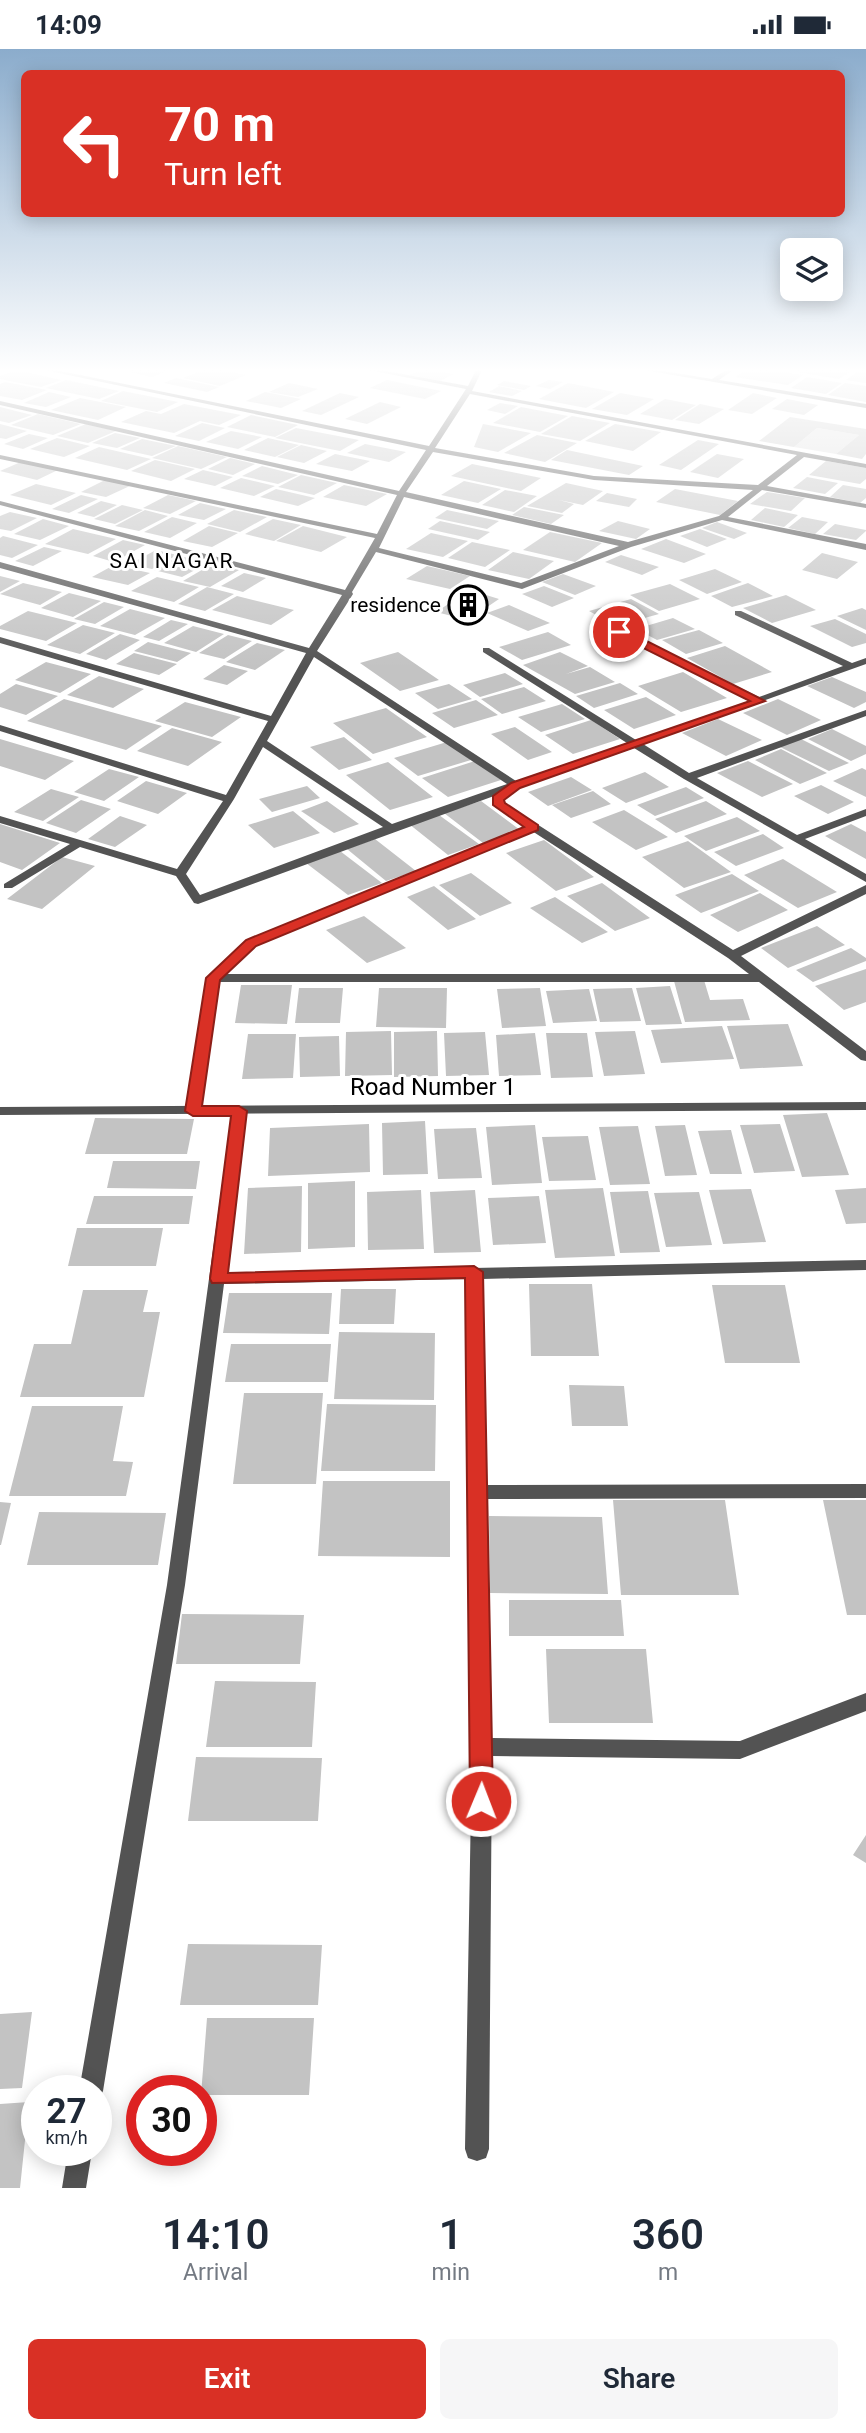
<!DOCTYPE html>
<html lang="en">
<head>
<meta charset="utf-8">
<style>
	:root { --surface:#fff; --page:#f6f6f7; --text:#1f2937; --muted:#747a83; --accent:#d93025 }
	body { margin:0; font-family:Roboto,sans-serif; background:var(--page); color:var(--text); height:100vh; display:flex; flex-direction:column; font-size:26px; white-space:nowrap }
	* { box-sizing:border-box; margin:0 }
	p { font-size:23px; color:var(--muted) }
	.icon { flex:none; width:38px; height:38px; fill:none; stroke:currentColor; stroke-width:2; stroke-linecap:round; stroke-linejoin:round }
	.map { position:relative; height:2139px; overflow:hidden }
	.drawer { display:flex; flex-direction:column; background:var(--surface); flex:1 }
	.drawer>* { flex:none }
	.top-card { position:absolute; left:21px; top:21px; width:824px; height:147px; border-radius:10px; box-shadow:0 4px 18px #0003; background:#d93025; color:#fff; overflow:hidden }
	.controls { position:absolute; left:780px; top:189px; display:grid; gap:14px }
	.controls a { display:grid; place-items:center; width:63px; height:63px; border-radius:10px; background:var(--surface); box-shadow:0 4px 18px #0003; font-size:35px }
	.speed { position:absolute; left:21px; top:2026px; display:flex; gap:14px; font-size:35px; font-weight:700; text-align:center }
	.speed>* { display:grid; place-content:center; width:91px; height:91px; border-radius:50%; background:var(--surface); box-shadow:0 4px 18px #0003; line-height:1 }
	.speed small { font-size:18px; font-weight:400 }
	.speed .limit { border:10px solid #d22; background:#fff; color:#111 }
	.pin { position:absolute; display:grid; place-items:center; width:60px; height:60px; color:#fff; margin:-30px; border:4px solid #fff; border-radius:50%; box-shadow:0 2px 7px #0007 }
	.me { position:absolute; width:77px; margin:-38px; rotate:1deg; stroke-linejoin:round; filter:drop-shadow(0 0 5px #0008) }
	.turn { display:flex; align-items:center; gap:24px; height:147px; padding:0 28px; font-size:32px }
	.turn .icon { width:91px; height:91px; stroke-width:2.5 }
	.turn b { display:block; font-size:49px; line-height:60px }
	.eta { display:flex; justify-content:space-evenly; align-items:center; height:119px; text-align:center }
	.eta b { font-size:42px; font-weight:600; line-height:49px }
	.cta { display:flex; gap:14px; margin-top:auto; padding:14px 28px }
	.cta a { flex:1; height:80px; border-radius:10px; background:var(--accent); color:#fff; font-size:28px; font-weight:600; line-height:80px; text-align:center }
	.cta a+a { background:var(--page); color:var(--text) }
	.status { display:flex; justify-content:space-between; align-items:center; height:49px; padding:0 35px; background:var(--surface); direction:ltr }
	.status svg { height:19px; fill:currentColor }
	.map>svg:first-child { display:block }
</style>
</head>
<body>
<div class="status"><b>14:09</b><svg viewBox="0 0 49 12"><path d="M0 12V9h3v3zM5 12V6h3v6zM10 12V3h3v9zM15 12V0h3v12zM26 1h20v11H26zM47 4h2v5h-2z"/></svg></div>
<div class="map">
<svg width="866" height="2139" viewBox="0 0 866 2139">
	<rect width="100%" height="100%" fill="#fff"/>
	<path fill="#dadada" d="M817 379 859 386 836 405 794 398Z"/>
	<path fill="#c3c3c3" d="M112 319H175L152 328Z
		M208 319H211L246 326 220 337 183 329Z
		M749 319H759L803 326 788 336 735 328Z
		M796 319H848L854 320 839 330 791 322Z
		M423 320 454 325 440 332 410 326Z
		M861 320 866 321V334L846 331Z
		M17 321 61 331 41 338 0 330V327Z
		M807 328 842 334 826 345 791 339Z
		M176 329 219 338 207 343 164 334Z
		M66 331 119 342 99 350 46 339Z
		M387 331 441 342 425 350 370 339Z
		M549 331 563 333 550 340 536 337Z
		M504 332 531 337 524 341 497 336Z
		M5 333 47 341 22 351 0 347V335Z
		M289 334 318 340 298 348 269 343Z
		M568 334 614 343 586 359 539 350Z
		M845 334 866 337V353L828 346Z
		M499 337 522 342 512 347 489 343Z
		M123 342 178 353 157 363 101 352Z
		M49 343 71 348 46 358 24 354Z
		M265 343 301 350 281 359 246 352Z
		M340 344 359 348 321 366 302 362Z
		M620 344 654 350 627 366 592 360Z
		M753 344 777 349 752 365 728 361Z
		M80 349 126 358 98 371 51 361Z
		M665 350 696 356 672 371 640 365Z
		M787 350 818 356 804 366 772 360Z
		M380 353 401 358 367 375 345 370Z
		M500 354 518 357 505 365 487 361Z
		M184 355 241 366 219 376 200 372 174 384 121 373 146 362 161 365Z
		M700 355 724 360 699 375 675 371Z
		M0 358 32 366 9 374 0 372Z
		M521 358 568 367 540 383 493 374Z
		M38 365 81 375 53 386 11 376Z
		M251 366 298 376 275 388 227 378Z
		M572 367 610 374 580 392 541 385Z
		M790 368 866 380V405L862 410 836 405 859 386 817 379 794 398 759 392Z
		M202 374 225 379 199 392 175 387Z
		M0 375 27 382 6 390 0 389Z
		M86 375 116 382 88 394 57 387Z
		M483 375 531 384 498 403 474 398Z
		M615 375 661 383 633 402 585 392Z
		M296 379 359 391 340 402 275 389Z
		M231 382 262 388 238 400 206 393Z
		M115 384 140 389 117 399 92 394Z
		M29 385 48 389 23 400 4 395Z
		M537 386 577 394 545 413 504 404Z
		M57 389 90 397 64 408 30 400Z
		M268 389 299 396 275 408 244 401Z
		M142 390 176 397 152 407 120 400Z
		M698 391 719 395 681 421 659 416Z
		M365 395 406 403 389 413 347 404Z
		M301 396 327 402 304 414 277 408Z
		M178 397 227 408 201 420 152 409Z
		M99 398 151 410 127 421 75 409Z
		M567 401 643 417 629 426 551 411Z
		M335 405 370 412 352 422 316 415Z
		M717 405 744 410 718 429 690 423Z
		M230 409 255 415 233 426 208 420Z
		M155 411 195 420 171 432 131 422Z
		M23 412 60 420 37 431 0 422Z
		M826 412 866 419V430L860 435 809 426Z
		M472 415 541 429 521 442 451 427Z
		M262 417 298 426 278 435 242 427Z
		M203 421 233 428 215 437 184 430Z
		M301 426 337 434 314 446 278 438Z
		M807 428 838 434 825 445 793 439Z
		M241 429 275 437 254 447 220 439Z
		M107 430 132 436 106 448 81 443Z
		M464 432 501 440 478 454 441 446Z
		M566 434 603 442 583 456 559 451 574 455 562 464 527 457Z
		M36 435 76 444 51 456 10 446Z
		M344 436 387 445 366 457 323 448Z
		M843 436 866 440V449L860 454 830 448Z
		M276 440 315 449 298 457 260 448Z
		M675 440 738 452 720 466 656 453Z
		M505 441 537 447 514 463 482 456Z
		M767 443 805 449 791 462 750 455Z
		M607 444 637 450 629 458 596 452Z
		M81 446 98 450 69 464 52 460Z
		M168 446 196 452 170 465 143 459Z
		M101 452 117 456 94 468 77 464Z
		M200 454 226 460 204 471 178 466Z
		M122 456 143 461 115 475 94 470Z
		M524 458 564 466 551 475 512 466Z
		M765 459 798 466 784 478 751 471Z
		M145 461 168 467 139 482 115 477Z
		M234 461 267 468 240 483 207 475Z
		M447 461 499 472 487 480 435 469Z
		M10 463 37 469 11 482 0 480V467Z
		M172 468 197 474 170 489 144 483Z
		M802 468 828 473 815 485 788 479Z
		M43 470 69 477 40 491 14 485Z
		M273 470 301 476 274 492 245 485Z
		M440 472 490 483 478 491 428 480Z
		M618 472 650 480 636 490 599 482Z
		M717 473 747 484 734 490 702 479Z
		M835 475 866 481V482L856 491 823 485Z
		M209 477 238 484 212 498 183 492Z
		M303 477 347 488 321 503 276 492Z
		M73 480 116 490 88 505 45 495Z
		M700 480 727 490 707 498 680 487Z
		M550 483 602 494 575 513 523 501Z
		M431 484 468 492 443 508 406 500Z
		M3 487 38 496 12 509 0 506V489Z
		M666 490 706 505 684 514 641 500Z
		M123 491 145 496 114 513 93 507Z
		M472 493 510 501 485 518 448 509Z
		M44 498 62 502 33 517 15 512Z
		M156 501 177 506 152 520 130 515Z
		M513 503 554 512 529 530 488 521Z
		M822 504 858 513 837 530 802 521Z
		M621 506 659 518 642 526 605 513Z
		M180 507 208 514 182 528 154 521Z
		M212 515 239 521 210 538 183 532Z
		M114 516 150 524 128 536 92 528Z
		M427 517 470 527 450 540 406 530Z
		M715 520 742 533 707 545 679 531Z
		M244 524 266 529 243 543 221 537Z
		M563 525 596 537 575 546 542 533Z
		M0 527 20 532 0 543Z
		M157 528 199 538 174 553 131 542Z
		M23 534 62 543 40 556 0 545Z
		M748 534 773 547 732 558 711 547Z
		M670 535 700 550 659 562 630 546Z
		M544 537 574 549 552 558 522 545Z
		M207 538 234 545 205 562 178 555Z
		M470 541 499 550 468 571 436 563Z
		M69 544 101 552 73 568 41 559Z
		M786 546 816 561 772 574 743 559Z
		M237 547 294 561 271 576 212 561Z
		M631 550 659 565 616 577 589 562Z
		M104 553 124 558 95 575 74 570Z
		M509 556 550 574 528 582 487 564Z
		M862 559 866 561V581L837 567Z
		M130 560 165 569 135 586 100 577Z
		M28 562 77 574 46 592 0 580V577Z
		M673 569 695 580 657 591 636 580Z
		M835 570 866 585V594L852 598 810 577Z
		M171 571 188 575 159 592 143 588Z
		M83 576 115 584 80 605 47 596Z
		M193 577 224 585 196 603 164 594Z
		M699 581 723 594 686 605 662 591Z
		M548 583 571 596 522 611 499 598Z
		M120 585 140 591 106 611 86 605Z
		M228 586 252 592 224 610 199 604Z
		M148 593 191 604 177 613 134 602Z
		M257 594 285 601 255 621 226 613Z
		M725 597 772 623 733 635 687 609Z
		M398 603 439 631 400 642 360 614Z
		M560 603 588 617 566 625 590 618 615 633 575 645 523 616Z
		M134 604 177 615 159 626 116 615Z
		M46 613 91 625 60 644 15 631Z
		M224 616 248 622 227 636 203 630Z
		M683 623 727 649 681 663 638 637Z
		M505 624 523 635 480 648 463 636Z
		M99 627 144 640 113 659 67 646Z
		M832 628 866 643V653L854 659 807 637Z
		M620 634 638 645 594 659 576 647Z
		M16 635 58 647 26 666 0 658V645Z
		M449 635 472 650 438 660 415 644Z
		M524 638 546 652 502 665 481 650Z
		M646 648 676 666 634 680 604 661Z
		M64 650 162 677 126 701 27 672Z
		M778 650 821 671 787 686 743 664Z
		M476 651 498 666 454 679 432 664Z
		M185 653 241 668 212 688 155 672Z
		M562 655 585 670 541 683 518 668Z
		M386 659 427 688 373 705 333 674Z
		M718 670 762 691 726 707 682 684Z
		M591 671 620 690 573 705 545 686Z
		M515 678 552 703 528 711 491 685Z
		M172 679 222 693 188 717 137 702Z
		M832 680 866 697V705L851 712 808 690Z
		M344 688 372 711 339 721 310 698Z
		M0 690 74 712 45 731 0 717Z
		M801 690 849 714 829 722 780 698Z
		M447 693 471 711 418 727 394 709Z
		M781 700 827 724 800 735 755 711Z
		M475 712 501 731 448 748 422 729Z
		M748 712 793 735 762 748 717 724Z
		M388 713 433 748 390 761 346 726Z
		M862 719 866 721V748L833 732Z
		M109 720 139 728 104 752 74 743Z
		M645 723 669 738 626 754 602 739Z
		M571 728 592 741 548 757 528 743Z
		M146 732 187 744 158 765 117 752Z
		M821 736 854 753 828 765 794 747Z
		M307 737 320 749 272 763 259 750Z
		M686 738 704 749 655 767 637 756Z
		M51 740 79 748 43 772 14 763Z
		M593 742 611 755 571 769 552 756Z
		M81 751 111 760 76 784 46 774Z
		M327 752 359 775 334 784 301 762Z
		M481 752 520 781 483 794 444 764Z
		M706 752 727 765 676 784 655 770Z
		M624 761 668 788 636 801 592 773Z
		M293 762 320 784 274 799 248 776Z
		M439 766 479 795 448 806 409 775Z
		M120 767 147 776 115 798 88 790Z
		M737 768 760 782 706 802 684 787Z
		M0 775 60 794 22 821 0 813Z
		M851 775 866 783V810L825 787Z
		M763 785 784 799 736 817 714 803Z
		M375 790 416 822 386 832 347 800Z
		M544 791 594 828 556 842 506 804Z
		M688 792 731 823 684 839 642 808Z
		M340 802 382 834 348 846 306 814Z
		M62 808 95 817 42 860 7 850Z
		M783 810 837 843 798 859 744 826Z
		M471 824 512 854 480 867 439 836Z
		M732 825 759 842 701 864 675 846Z
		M602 834 650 869 615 882 567 847Z
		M434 837 476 870 448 881 407 848Z
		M760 844 788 861 738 883 710 866Z
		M555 848 608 883 582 894 530 859Z
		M364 867 406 899 367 914 326 881Z
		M817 877 845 896 788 919 761 899Z
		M851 899 866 909V912L813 933 796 921Z
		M866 920V953L844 961 815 937Z
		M704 931 710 951 743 950 750 971 685 973 674 932Z
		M241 936H292L287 975 235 974Z
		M670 937 682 975 646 976 636 939Z
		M299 939H343L340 974H295Z
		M379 939H447L446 979 376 978Z
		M540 939 546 977 502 979 497 940Z
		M632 939 641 972 600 973 593 940Z
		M589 940 597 972 553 974 546 942Z
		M788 975 803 1017 740 1020 727 977Z
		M722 977 734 1010 661 1014 651 981Z
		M391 982 392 1026 345 1027 346 983Z
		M437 982 438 1027 394 1028V983Z
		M635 982 645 1025 604 1027 595 983Z
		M485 983 489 1026 446 1027 444 984Z
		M535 984 541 1026 499 1027 496 986Z
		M546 984H587L593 1028 551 1029Z
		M248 985H296L293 1029 242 1030Z
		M339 987 340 1027 300 1028 299 988Z
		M827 1064 849 1126 802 1128 783 1066Z
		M95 1069 194 1070 187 1105H85Z
		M425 1072 428 1125 383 1126 382 1074Z
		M369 1075 370 1123 268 1127 270 1079Z
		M780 1075 795 1122 754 1124 740 1076Z
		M535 1076 542 1134 492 1136 486 1078Z
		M685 1076 697 1126 665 1127 655 1077Z
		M638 1077 650 1135 610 1136 599 1078Z
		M476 1079 482 1129 438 1130 434 1080Z
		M731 1081 742 1125H710L698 1082Z
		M588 1087 596 1131 549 1132 542 1088Z
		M113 1112H200L196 1140 107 1139Z
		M355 1132V1198L308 1200V1134Z
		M302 1137 301 1203 244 1205 248 1139Z
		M603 1139 615 1207 555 1209 545 1141Z
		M866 1139V1174L846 1175 835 1141Z
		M751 1140 766 1193 723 1195 709 1141Z
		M421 1141 424 1200 368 1201 367 1143Z
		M475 1141 481 1203 434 1204 430 1143Z
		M648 1142 660 1203 620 1204 610 1143Z
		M699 1143 712 1196 666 1198 654 1144Z
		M94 1147H193L189 1175H86Z
		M539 1147 546 1194 493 1196 488 1149Z
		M77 1179H163L156 1217H68Z
		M529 1235H592L599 1307H531Z
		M712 1236H785L800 1314H725Z
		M341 1240H396L394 1275H339Z
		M83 1241H148L143 1263H160L144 1348H20L34 1295H71Z
		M229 1244H332L329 1285 223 1284Z
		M339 1283 435 1284 434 1351 334 1350Z
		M231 1295H331L328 1333H225Z
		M569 1336 624 1337 628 1377H572Z
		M244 1344H323L316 1435H233Z
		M327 1355 436 1356 435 1422H321Z
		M32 1357H123L113 1412 133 1413 126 1447H9Z
		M323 1432H450V1508L318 1507Z
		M613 1451H725L739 1546H621Z
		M823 1451H866V1566H847Z
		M0 1453 11 1454 1 1496H0Z
		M39 1463 166 1464 158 1516H27Z
		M489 1467 602 1468 608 1545 490 1544Z
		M509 1551H621L624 1587H509Z
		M182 1565 304 1566 300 1615H176Z
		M546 1600H646L653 1674H549Z
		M215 1632 316 1633 312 1698H206Z
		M196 1708 322 1709 318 1772H188Z
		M866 1786V1814L853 1806Z
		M188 1895 322 1896 318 1956H180Z
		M32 1963 22 2039 0 2040V1965Z
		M207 1969H314L309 2046H201Z
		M29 2053 20 2139H0V2055Z"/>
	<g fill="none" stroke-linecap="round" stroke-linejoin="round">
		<path fill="#535353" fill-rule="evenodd" d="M35 319H46L429 397 466 340 358 319H370L468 337 477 319H483L472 342 866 415V419L804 408 767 437 866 455V459L762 441 728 468 866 495V501L722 471 631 498 522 540 376 503 352 543 353 545 317 602 516 732 627 694 483 603V599H489L636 691 750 652 616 585V581H622L759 648 843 617 735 566V562H741L852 614 866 609V615L643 695 689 724 866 661V667L697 729 797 786 866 760V767L805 790 866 825V833L684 730 634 699 518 739 503 751 504 754 733 901 866 836V845L741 907 866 1002V1012L861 1011 759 933H219L200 1062 193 1066 188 1065 186 1062 207 929 247 891 525 777 495 758 492 750 494 747 198 855 194 854 176 827 80 798 12 839H4V835L70 795 0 774V767L177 820 223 752 0 682V676L226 746 268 672 0 594V588L271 667 306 604 0 519V513L309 599 342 546 0 456V452L345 541 375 489 0 410V406L377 485 397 446 0 356V352L399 442 426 401ZM470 345 797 406 758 436 594 427 435 399ZM433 403 594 431 753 441 719 467 628 493 406 443ZM404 448 619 497 521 534 379 499ZM314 608 507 735 392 775 267 692ZM263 698 383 778 200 846 186 825 234 750ZM532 782 728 909 749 925H224L255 897Z
			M632 319H645L712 330 729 319H736L719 331 866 355V359Z
			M239 1058 246 1062 225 1224 866 1211V1221L482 1230 486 1436 866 1435V1449L487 1450 492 1689 740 1692 866 1644V1662L740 1710 492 1707 489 2100 486 2109 477 2112 468 2109 465 2100 472 1698 466 1230 224 1235 185 1536 103 2042 99 2050 96 2052V2042H79L167 1536 232 1062Z
			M68 2102H92L86 2139H62Z"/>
		<path fill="#535353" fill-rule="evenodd" d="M866 1053V1061L0 1066V1058Z"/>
	</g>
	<linearGradient id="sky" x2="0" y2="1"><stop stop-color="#8baccc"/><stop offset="0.52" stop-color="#fff"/><stop offset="1" stop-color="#fff" stop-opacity="0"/></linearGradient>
	<rect width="866" height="618" fill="url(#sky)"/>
	<path fill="#d93025" stroke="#8d1f18" stroke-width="2" d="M615 580H623L765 652 520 739 504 751 505 754 538 776V781L256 897 220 931 202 1057H239L247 1062 228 1224 474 1217 483 1223 493 1752 490 1759 481 1763 473 1759 470 1752 465 1229 212 1234 210 1230 231 1067H193L185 1062 206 929 246 891 524 778 493 756V747L511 734 750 652 615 585Z"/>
	<defs>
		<g id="building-ring" transform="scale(2.0125)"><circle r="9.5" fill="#fff" stroke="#000" stroke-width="1.5"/><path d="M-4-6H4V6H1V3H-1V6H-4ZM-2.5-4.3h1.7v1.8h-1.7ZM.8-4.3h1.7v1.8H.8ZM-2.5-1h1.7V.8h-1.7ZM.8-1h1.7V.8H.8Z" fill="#000"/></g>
	</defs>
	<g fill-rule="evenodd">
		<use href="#building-ring" x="468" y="556"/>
	</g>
	<g text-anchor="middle" stroke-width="6" stroke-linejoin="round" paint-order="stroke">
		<g font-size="21" letter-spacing="2" fill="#000" stroke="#fff">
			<text x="172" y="519">SAI NAGAR</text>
		</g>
		<g font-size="21" fill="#000" stroke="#fff" text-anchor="end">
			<text x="441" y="563">residence</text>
		</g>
		<g font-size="24" fill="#000" stroke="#fff">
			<text x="433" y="1046">Road Number 1</text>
		</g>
	</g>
</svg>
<div class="controls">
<a><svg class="icon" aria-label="layers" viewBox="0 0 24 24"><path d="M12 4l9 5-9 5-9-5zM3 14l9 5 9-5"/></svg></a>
</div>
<div class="speed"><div>27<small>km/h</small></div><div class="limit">30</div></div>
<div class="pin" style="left:619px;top:583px;background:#d93025"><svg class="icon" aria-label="arrive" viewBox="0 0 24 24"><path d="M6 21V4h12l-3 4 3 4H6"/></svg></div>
<svg class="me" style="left:481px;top:1752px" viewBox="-20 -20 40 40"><circle r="17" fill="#d93025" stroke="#fff" stroke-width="3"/><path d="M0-11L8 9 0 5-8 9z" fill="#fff"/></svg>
<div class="top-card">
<div class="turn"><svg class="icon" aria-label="left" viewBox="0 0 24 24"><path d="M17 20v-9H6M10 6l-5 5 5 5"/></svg><div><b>70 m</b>Turn left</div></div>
</div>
</div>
<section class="drawer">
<div class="eta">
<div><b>14:10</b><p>Arrival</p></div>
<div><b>1</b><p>min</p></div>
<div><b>360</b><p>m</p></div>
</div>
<div class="cta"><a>Exit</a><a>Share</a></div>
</section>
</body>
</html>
